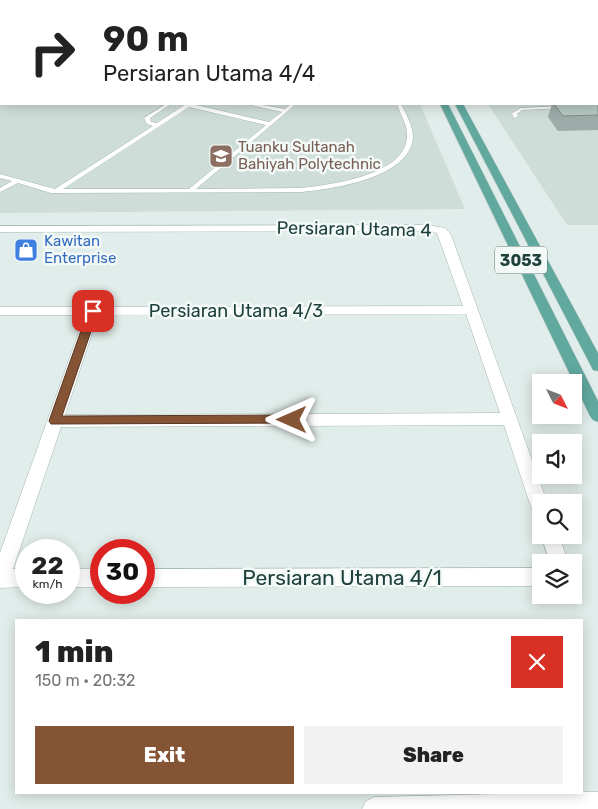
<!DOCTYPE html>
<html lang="en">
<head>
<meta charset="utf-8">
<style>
	:root { --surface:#fff; --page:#f2f2f2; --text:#222; --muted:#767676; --accent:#855435 }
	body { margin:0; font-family:Rubik,sans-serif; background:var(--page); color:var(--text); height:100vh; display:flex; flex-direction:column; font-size:19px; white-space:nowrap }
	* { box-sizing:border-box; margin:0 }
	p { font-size:16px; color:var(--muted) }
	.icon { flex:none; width:28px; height:28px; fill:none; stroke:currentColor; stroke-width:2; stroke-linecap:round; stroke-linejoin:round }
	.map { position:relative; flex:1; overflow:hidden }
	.drawer { position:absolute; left:15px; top:619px; width:568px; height:175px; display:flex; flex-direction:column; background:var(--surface); border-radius:0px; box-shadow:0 2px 12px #0003 }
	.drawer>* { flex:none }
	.guide { position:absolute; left:0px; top:0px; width:599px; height:105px; box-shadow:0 2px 12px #0003; background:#fff; color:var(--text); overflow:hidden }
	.needle { width:32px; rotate:132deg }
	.controls { position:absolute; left:532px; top:374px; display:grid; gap:10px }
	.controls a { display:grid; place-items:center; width:50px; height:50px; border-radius:0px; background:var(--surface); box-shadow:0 2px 12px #0003; font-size:25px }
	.speed { position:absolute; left:15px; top:539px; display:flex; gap:10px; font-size:25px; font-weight:700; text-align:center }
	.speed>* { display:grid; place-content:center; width:65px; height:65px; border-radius:50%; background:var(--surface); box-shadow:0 2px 12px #0003; line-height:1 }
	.speed small { font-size:12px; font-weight:400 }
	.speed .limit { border:8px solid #d22; background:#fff; color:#111 }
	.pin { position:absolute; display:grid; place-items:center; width:42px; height:42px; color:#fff; margin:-21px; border-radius:10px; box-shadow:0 2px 8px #0006 }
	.me { position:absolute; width:55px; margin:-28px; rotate:270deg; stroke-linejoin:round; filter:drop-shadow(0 0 4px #0008) }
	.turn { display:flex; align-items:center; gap:18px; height:105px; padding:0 20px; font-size:22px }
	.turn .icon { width:65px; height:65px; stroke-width:2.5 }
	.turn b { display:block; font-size:35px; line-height:42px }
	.round { display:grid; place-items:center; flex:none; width:52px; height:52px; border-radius:0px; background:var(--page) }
	.summary { display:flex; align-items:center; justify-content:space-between; height:85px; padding:0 20px }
	h1 { font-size:30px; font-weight:800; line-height:38px }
	.action { display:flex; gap:10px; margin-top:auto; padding:10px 20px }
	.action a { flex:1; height:58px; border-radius:0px; background:var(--accent); color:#fff; font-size:20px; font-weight:800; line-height:58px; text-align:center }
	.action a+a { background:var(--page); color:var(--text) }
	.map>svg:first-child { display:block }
</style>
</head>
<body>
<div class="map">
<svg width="598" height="809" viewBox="0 0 598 809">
	<rect width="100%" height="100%" fill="#e1edea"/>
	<path fill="#cfddd9" d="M0 0H375L1 1V104H420L465 209 0 213Z
		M420 0H598V225H567L488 104H598V1Z"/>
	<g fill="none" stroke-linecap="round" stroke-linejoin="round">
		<g stroke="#a3b6b2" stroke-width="1">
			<path id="lane" d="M272 0H297L295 1Z
				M440 0H444L445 1H441Z
				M166 104H171L150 118 151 122 157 123 186 104H192L269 122 282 112 251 105 249 104H257L285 109 291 104H296L196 189 301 188C330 185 407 175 407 136 408 125 400 114 397 104H401C406 114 413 126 413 137 411 178 332 189 301 192L51 193 18 183 0 192V188L12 181 0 178V174L55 189 153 126 147 124 144 118ZM189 107 266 125 189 189H63Z
				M562 106 564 107V108L522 110 517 114 518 116 515 118 513 117 512 113 521 108Z"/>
		</g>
		<g stroke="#a3b6b2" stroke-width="1">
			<path id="street" d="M426 225 445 228 451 235 547 502H541V517L535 515 532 510 504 425 61 427 13 569H26V587L0 588V553L85 315H0V307L463 306 437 233 426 231 0 232V226ZM466 314 500 413 65 415 98 315Z
				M541 535H559L568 562H550Z
				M541 568V586L144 587V569Z
				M69 569H101V587H69Z
				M581 792H598V809H362L366 801 374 797Z"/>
		</g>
		<g stroke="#c0cac8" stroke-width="1">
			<path id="primary" d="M396 0H403L404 1H397Z
				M440 104H448L598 401V422L593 420 590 416Z
				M455 104H463L598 353V371L593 370 591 366Z"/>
		</g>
		<use href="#lane" fill="#fff" fill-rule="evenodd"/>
		<use href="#street" fill="#fff" fill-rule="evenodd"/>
		<use href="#primary" fill="#61a89f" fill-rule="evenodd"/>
	</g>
	<path fill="#9daca8" d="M450 0H488L490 1H451Z
		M500 0H598V70V1H503Z
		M598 101V130L558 131 548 117 552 104H598Z"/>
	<path fill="#7f8c88" d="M523 0H550V1H523Z"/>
	<path fill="#b6c8c3" stroke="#7f8c88" d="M461 0H488L490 1H462Z
		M560 0H598V52V1H561Z
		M598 101V115L563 116 554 104H598Z"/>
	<path fill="#855435" stroke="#563722" d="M93 308 98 311 62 416 292 415 297 417 298 420 297 423 51 424 49 421 88 311Z"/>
	<defs>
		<g id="university-square" transform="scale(1.25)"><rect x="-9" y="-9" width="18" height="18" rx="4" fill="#8d6e63" stroke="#f2f9f7"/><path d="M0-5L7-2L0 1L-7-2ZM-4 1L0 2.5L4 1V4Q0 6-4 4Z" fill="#fff"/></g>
		<g id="shop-square" transform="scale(1.25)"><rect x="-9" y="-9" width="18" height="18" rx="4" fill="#3f7fe0" stroke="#f2f9f7"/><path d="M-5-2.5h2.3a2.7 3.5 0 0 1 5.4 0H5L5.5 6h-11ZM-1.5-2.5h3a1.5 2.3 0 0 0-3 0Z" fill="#fff"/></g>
	</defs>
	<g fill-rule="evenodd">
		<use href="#university-square" x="221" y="156"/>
		<use href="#shop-square" x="26" y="250"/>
	</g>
	<g text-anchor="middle" stroke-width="5" stroke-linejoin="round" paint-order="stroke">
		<g font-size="15" fill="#785e54" stroke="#f2f9f7" text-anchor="start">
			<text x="238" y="152">Tuanku Sultanah<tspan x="238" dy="17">Bahiyah Polytechnic</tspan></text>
		</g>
		<g font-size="15" fill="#366cbe" stroke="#f2f9f7" text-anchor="start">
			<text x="44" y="246">Kawitan<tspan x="44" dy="17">Enterprise</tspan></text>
		</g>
		<rect fill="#f2f9f7" stroke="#5e7874" stroke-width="1" x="495" y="246.5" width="52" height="27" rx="4"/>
		<g font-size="16" font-weight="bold" fill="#1f403c">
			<text x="521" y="266">3053</text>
		</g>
		<g font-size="18" fill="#1f403c" stroke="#f2f9f7">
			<text transform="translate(354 229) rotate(1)" y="6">Persiaran Utama 4</text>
			<text x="236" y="317">Persiaran Utama 4/3</text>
		</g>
		<g font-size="21" fill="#1f403c" stroke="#f2f9f7">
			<text x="342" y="585">Persiaran Utama 4/1</text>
		</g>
	</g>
</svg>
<div class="controls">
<a><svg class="needle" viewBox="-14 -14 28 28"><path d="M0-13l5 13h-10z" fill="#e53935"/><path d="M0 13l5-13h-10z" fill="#767676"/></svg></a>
<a><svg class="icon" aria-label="sound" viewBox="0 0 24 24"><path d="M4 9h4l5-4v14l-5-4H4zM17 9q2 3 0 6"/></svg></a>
<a><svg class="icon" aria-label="search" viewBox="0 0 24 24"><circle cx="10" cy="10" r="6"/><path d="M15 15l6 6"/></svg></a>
<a><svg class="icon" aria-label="layers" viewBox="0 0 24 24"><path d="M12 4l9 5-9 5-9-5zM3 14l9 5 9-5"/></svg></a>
</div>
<div class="speed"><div>22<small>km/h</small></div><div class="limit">30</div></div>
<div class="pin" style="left:93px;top:311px;background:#d93025"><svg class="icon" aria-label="arrive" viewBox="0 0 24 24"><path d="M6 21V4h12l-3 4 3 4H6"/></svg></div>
<svg class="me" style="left:292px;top:420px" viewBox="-20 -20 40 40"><path d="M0-17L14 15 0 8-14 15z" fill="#855435" stroke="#fff" stroke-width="4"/></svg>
<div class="guide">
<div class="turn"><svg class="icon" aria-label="right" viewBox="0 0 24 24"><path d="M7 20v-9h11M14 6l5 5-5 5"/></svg><div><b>90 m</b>Persiaran Utama 4/4</div></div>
</div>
<section class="drawer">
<div class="summary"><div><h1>1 min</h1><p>150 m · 20:32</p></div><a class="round" style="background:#d93025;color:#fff"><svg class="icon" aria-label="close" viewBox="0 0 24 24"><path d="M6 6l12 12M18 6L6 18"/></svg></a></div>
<div class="action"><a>Exit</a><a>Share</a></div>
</section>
</div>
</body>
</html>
